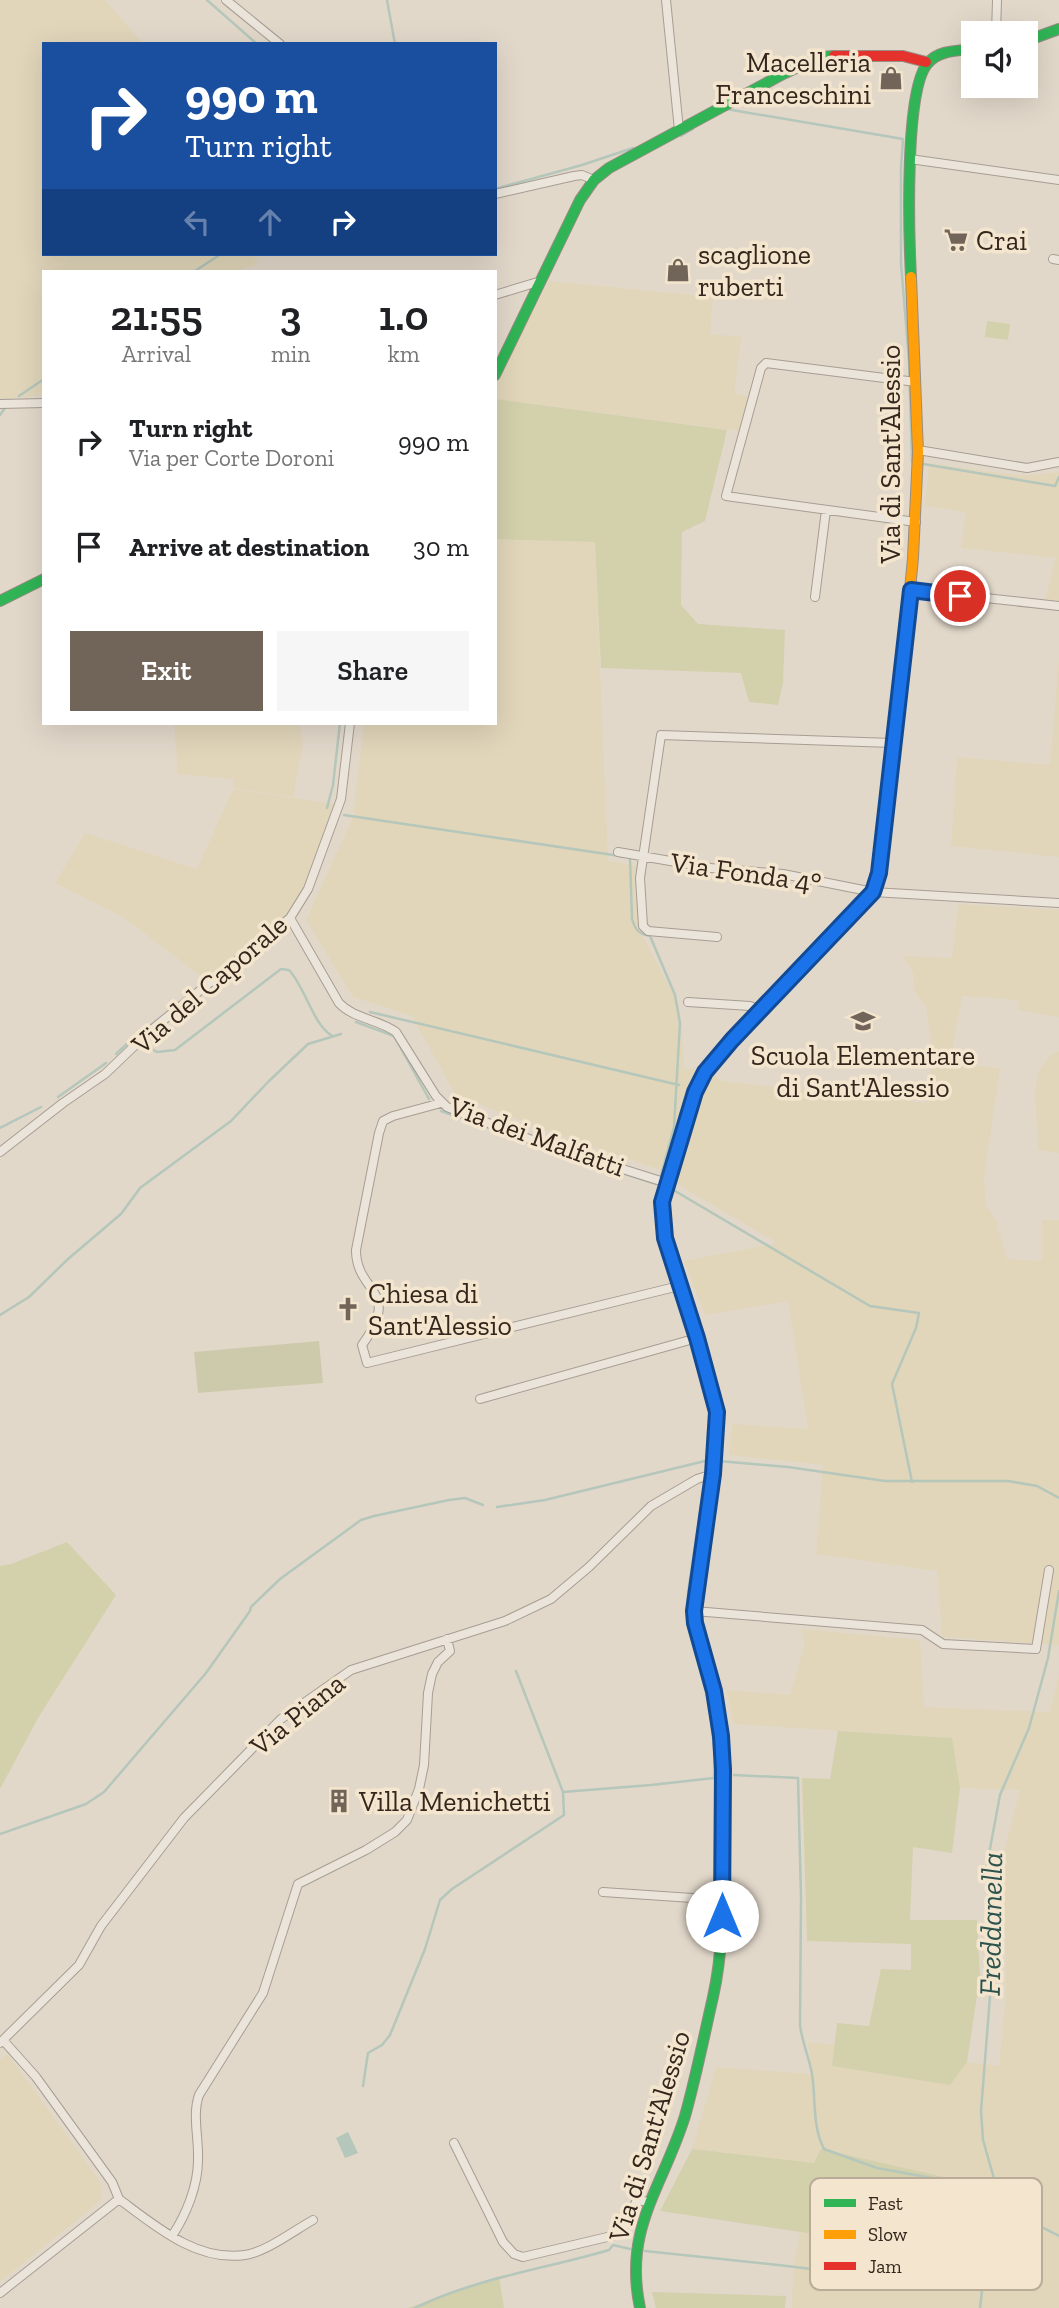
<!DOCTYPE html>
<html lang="en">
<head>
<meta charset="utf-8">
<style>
	:root { --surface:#fff; --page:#f6f6f6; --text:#202124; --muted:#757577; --accent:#716459 }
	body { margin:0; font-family:"Zilla Slab",serif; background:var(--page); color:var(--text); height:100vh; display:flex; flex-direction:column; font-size:26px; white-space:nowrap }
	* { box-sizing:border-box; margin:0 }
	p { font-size:23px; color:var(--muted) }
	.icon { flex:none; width:38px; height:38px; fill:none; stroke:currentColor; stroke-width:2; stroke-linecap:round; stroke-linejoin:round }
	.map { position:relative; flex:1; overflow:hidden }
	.details { position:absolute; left:42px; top:270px; width:455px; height:455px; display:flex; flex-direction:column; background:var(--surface); border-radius:0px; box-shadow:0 7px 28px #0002 }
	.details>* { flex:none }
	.top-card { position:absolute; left:42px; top:42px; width:455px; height:214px; border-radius:0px; box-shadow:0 7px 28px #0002; background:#1a4fa0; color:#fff; overflow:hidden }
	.fabs { position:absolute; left:961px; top:21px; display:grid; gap:14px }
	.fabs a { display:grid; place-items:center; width:77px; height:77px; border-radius:0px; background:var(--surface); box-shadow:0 7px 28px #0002; font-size:35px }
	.pin { position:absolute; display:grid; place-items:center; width:60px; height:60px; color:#fff; margin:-30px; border:4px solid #fff; border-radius:50%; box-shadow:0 2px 7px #0007 }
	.me { position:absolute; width:77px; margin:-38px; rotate:0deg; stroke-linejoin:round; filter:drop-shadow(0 0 5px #0008) }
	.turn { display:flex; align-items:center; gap:24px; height:147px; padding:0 28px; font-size:32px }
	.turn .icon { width:91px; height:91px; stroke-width:2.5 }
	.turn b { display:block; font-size:49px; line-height:60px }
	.lanes { display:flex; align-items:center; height:66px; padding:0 28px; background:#0003; justify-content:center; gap:35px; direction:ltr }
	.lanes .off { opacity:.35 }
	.eta { display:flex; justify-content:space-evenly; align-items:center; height:119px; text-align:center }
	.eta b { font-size:42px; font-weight:600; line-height:49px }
	.cta { display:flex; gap:14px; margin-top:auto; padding:14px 28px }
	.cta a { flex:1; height:80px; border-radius:0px; background:var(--accent); color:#fff; font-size:28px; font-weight:600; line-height:80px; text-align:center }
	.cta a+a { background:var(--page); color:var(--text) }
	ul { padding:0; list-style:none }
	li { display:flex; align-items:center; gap:21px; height:105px; padding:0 28px }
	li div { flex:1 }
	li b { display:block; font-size:26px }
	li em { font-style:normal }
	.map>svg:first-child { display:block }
</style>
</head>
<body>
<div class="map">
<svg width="1059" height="2308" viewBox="0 0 1059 2308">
	<rect width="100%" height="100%" fill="#e2d8ca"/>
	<path fill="#e1d6ba" d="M0 0H105L144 44H44V254H253L258 264 238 271H44V395L5 399 0 398Z
		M549 281 713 297 710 334 741 337 734 393 748 397 739 431 495 399V382Z
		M929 463 1022 476 1059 472V609L1043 606 1056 558 961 548 966 512 925 506Z
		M495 539 595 542 608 861 638 866 641 933 677 1001 682 1028 684 1068 710 1071 722 1081 926 1103 933 1058 926 1007 913 989 914 976 904 956 952 958 958 904 1059 910V1017L1017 1010 1019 1000 962 996 950 1063 1000 1068 984 1178 986 1205 996 1220 1007 1259 1042 1261V1220H1059V1645L942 1637 937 1571 816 1554 823 1465 729 1455 732 1424 808 1429 788 1301 705 1315 684 1261 777 1243 679 1185 660 1170 542 1129 455 1094 412 1016 353 997 306 920 353 817 364 723H495Z
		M1059 657V857L951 846 957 757 1050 765Z
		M174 723H299L303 745 293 797 233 788V779L178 774Z
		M233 789 334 804 308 878 294 907 284 920 207 981 123 917 55 883 85 833 197 869Z
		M1059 1051V1153L1038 1150 1035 1095 1037 1075 1049 1056Z
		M802 1629 920 1640 924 1707 1050 1712 1059 1674V2308H792L793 2263 801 2230 975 2258 979 2185 821 2149 814 2163 692 2149 716 2067 812 2074 808 2042 834 2045 832 2066 950 2084 967 2062 999 2066 1006 1991 1003 1855 1020 1790 960 1788 952 1738 733 1724 727 1690 790 1695 804 1647Z
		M7 2053 99 2180 102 2191 99 2202 0 2282V2060Z"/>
	<path fill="#d3d0ac" d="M987 321 1010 324 1008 340 985 337Z
		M495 399 727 430 705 521 682 532 681 605 698 624 785 630 783 683 778 705 749 702 741 673 601 668 595 542 495 539Z
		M67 1542 116 1595 38 1718 0 1789V1566L11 1564Z
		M838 1731 952 1738 960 1788 952 1853 913 1847 910 1920H977L980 1976 967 2062 950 2085 832 2066 837 2023 869 2026 881 1969 911 1970V1944L807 1941 802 1778 830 1779Z
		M692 2149 814 2163 821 2149 979 2185 975 2258 660 2211Z
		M499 2276 504 2308H408Z
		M652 2292 786 2296 785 2308H656Z"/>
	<path fill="#cdcaac" d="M319 1341 323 1383 198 1393 194 1352Z"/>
	<path fill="#b5c6bb" d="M348 2132 358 2153 345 2158 336 2138Z"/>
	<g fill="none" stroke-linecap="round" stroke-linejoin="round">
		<path stroke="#b5c6bb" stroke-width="2.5" d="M207 0 257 44
			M387 0 395 44
			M726 109 903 139 901 168V263L909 361 912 462
			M681 136 693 129
			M495 189 582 165 633 148
			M195 271 221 254
			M19 396 44 379
			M0 415 5 408
			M923 464 1055 486 1059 477
			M327 808 333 785 340 723
			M344 815 620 856
			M630 858 632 919C635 929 638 934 650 936L675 995 680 1023 674 1127 660 1179
			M370 1012 679 1085
			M356 1022 394 1036 429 1099
			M143 1044 157 1052 175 1050 281 969 289 970C305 987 313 1024 331 1035
			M116 1054 129 1042 135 1041
			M58 1097 106 1063
			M441 1111 520 1139
			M0 1128 41 1107
			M576 1158 656 1184
			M670 1188 870 1306 919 1313 916 1328 892 1384 912 1482
			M0 1315 29 1297 68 1259 121 1214 140 1188 231 1121 269 1081 308 1044 341 1034
			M719 1461 788 1467 885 1481H1008L1037 1486 1059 1498
			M704 1486 688 1592 687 1623 709 1703 715 1755 714 1774
			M497 1507 545 1500 709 1460
			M1059 1591 1048 1658 1029 1728 1000 1795 987 1865 992 1971 981 2111 983 2140 995 2182 1014 2213 1059 2236
			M734 1775 798 1778 801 1897 800 2025C802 2042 809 2057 812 2074 816 2099 812 2126 824 2149L877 2168 959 2183 994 2194
			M563 1792 651 1785 714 1778V1774H717
			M0 1834 86 1804 104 1792 206 1673 250 1611 251 1607 280 1579 361 1520 374 1516 449 1500 465 1498 483 1505
			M363 2086 368 2053 382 2045 390 2035 425 1949 440 1900 452 1889 564 1815 563 1792 516 1671
			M645 2251 787 2266 980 2290
			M415 2308C476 2278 545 2269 609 2250L613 2245 630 2249
			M980 2308 995 2182"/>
		<g stroke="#a79d93" stroke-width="10">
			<path id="street" d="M226 0 280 44
				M666 0 679 130
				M996 33 997 0
				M910 159 1059 180
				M495 194 574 176 582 175 594 180
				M1053 259 1059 260
				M495 295 541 281
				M916 382 766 363 761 368 726 496 916 522
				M0 404 44 403
				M918 450 1027 468 1059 462
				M911 590 1059 606
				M815 597 826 510
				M618 852 711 868 783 874 873 892 1059 903
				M290 918 339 1003C354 1019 378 1019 396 1032L436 1096 447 1107 537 1142 667 1183
				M717 937 648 931 643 926 640 878 661 735 892 743
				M688 1002 750 1006 760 1010
				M441 1103 393 1116 383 1121 379 1133 356 1250C356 1294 403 1289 362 1345L367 1363 679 1286
				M0 1152 63 1103 105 1074 150 1031 290 918 308 889 341 799 350 723
				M480 1399 697 1338
				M694 1611 922 1630 943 1644 1036 1649 1049 1570
				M603 1892 722 1900
				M0 2043 79 1965 101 1926 184 1818 281 1719 351 1670 505 1621 551 1599 589 1567 651 1506 697 1479 713 1474
				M454 2143 503 2242 514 2254 523 2257 620 2234 637 2200 649 2202
				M119 2199C155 2226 197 2262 245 2255 266 2252 295 2230 313 2220
				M172 2236C186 2215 198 2186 198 2160 199 2138 192 2115 199 2095L263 1993 298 1884 366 1850 395 1832 407 1820 419 1789 424 1765 428 1693 432 1674 438 1662 450 1651 447 1639
				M0 2293 119 2199 112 2182 36 2077 3 2040"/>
		</g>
		<g stroke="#968d83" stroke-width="12">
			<path id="fast" d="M1026 41 1059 29
				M911 277C909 238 904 89 928 63 939 50 957 51 973 49
				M495 375 580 200 594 180 609 168 783 74 820 57 834 56
				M0 601 44 579
				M716 1409 697 1338 665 1238 662 1201 695 1092 705 1072 747 1024 873 892 879 873 900 693
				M640 2308C623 2228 663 2187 685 2116 696 2077 704 2036 713 1997 726 1940 722 1875 723 1817"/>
		</g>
		<g stroke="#968d83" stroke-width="12">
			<path id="slow" d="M900 693 913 558 918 452 911 277
				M716 1409 713 1474 694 1611 714 1691 721 1736 723 1817"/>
		</g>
		<g stroke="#968d83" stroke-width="12">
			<path id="jam" d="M834 56H903L926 62"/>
		</g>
		<use href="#street" stroke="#eae4da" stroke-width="8"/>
		<use href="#fast" stroke="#30b455" stroke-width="10"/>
		<use href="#slow" stroke="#ff9f0a" stroke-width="10"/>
		<use href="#jam" stroke="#e5322d" stroke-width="10"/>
	</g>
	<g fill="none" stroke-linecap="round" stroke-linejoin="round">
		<g stroke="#114b97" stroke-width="18">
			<path id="route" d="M722 1916 723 1770 721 1736 714 1691 695 1623 694 1611 713 1474 717 1412 697 1338 665 1238 662 1202 695 1092 705 1072 732 1040 873 892 879 873 911 590 960 596"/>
		</g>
		<use href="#route" stroke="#1a73e8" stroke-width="12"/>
	</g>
	<defs>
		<g id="shop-bare" transform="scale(1.89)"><path d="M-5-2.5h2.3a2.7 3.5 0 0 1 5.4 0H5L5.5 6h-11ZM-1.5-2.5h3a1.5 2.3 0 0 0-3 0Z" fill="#716459" stroke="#f4e6ce" stroke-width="2.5" paint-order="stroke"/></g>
		<g id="supermarket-bare" transform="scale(1.89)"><path d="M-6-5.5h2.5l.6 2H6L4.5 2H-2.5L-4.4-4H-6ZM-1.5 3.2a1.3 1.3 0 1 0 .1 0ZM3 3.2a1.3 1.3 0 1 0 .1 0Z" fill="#716459" stroke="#f4e6ce" stroke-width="2.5" paint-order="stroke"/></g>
		<g id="school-bare" transform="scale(1.89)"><path d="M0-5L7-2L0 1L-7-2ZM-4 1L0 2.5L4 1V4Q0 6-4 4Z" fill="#716459" stroke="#f4e6ce" stroke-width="2.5" paint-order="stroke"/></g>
		<g id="church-bare" transform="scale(1.89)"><path d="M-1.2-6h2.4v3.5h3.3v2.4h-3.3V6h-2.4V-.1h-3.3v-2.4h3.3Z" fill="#716459" stroke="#f4e6ce" stroke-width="2.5" paint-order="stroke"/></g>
		<g id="building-bare" transform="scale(1.89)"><path d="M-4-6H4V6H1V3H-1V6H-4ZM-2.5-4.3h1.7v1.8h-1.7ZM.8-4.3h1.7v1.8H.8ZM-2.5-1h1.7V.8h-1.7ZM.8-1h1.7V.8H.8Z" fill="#716459" stroke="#f4e6ce" stroke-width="2.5" paint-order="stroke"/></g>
	</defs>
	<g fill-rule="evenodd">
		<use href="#shop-bare" x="891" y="78"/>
		<use href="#supermarket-bare" x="956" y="240"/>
		<use href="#shop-bare" x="678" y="270"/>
		<use href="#school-bare" x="863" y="1021"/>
		<use href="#church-bare" x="348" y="1309"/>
		<use href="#building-bare" x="339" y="1801"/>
	</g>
	<g text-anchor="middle" stroke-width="7" stroke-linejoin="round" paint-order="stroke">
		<g font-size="28" fill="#34261c" stroke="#f4e6ce" text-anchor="start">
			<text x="871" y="72" text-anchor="end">Macelleria<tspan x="871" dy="32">Franceschini</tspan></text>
			<text x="976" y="250">Crai</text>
			<text x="698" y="264">scaglione<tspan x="698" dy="32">ruberti</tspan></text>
			<text x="863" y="1065" text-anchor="middle">Scuola Elementare<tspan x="863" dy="32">di Sant'Alessio</tspan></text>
			<text x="368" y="1303">Chiesa di<tspan x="368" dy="32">Sant'Alessio</tspan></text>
			<text x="359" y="1811">Villa Menichetti</text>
		</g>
		<g font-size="28" fill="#34261c" stroke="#f4e6ce">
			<text transform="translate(890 454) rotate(-90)" y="10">Via di Sant'Alessio</text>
			<text transform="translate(746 872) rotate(8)" y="10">Via Fonda 4°</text>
			<text transform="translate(209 984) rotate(-41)" y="10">Via del Caporale</text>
			<text transform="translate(537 1136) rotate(20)" y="10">Via dei Malfatti</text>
			<text transform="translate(297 1714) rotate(-39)" y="10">Via Piana</text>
			<text transform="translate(649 2136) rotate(-73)" y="10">Via di Sant'Alessio</text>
		</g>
		<g font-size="30" font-style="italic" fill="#2c534e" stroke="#f4e6ce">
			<text transform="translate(991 1924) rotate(-89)" y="10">Freddanella</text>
		</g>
	</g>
	<rect x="810" y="2178" width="232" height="112" rx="10" fill="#f4e6ce" stroke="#baac99" stroke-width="2"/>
	<rect x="824" y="2199" width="32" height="8" fill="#30b455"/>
	<rect x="824" y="2230" width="32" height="9" fill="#ff9f0a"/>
	<rect x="824" y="2262" width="32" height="8" fill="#e5322d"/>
	<g font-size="19" fill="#34261c">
		<text x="868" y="2210">Fast</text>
		<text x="868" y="2241">Slow</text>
		<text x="868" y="2273">Jam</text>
	</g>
</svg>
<div class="fabs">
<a><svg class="icon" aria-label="sound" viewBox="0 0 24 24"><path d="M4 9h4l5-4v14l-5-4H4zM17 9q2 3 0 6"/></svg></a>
</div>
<div class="pin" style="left:960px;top:596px;background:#d93025"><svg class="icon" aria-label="arrive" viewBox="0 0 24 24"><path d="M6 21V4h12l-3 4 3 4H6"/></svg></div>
<svg class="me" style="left:722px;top:1916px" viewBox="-20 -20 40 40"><circle r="19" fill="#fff"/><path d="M0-13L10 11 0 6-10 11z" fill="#1a73e8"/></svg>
<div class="top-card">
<div class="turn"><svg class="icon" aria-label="right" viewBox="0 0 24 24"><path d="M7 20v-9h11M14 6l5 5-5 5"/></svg><div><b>990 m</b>Turn right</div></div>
<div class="lanes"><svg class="icon off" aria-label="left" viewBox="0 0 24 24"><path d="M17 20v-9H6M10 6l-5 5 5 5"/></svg><svg class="icon off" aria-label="ahead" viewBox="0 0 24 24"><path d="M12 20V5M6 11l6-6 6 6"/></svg><svg class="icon" aria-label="right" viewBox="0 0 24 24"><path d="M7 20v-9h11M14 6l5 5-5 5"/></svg></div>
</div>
<section class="details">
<div class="eta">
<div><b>21:55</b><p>Arrival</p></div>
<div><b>3</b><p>min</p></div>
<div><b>1.0</b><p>km</p></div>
</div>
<ul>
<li><svg class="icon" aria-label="right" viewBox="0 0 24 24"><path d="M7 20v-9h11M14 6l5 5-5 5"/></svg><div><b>Turn right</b><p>Via per Corte Doroni</p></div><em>990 m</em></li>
<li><svg class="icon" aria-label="arrive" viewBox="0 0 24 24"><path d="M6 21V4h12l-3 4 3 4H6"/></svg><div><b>Arrive at destination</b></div><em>30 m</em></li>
</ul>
<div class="cta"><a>Exit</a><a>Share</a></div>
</section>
</div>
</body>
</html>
